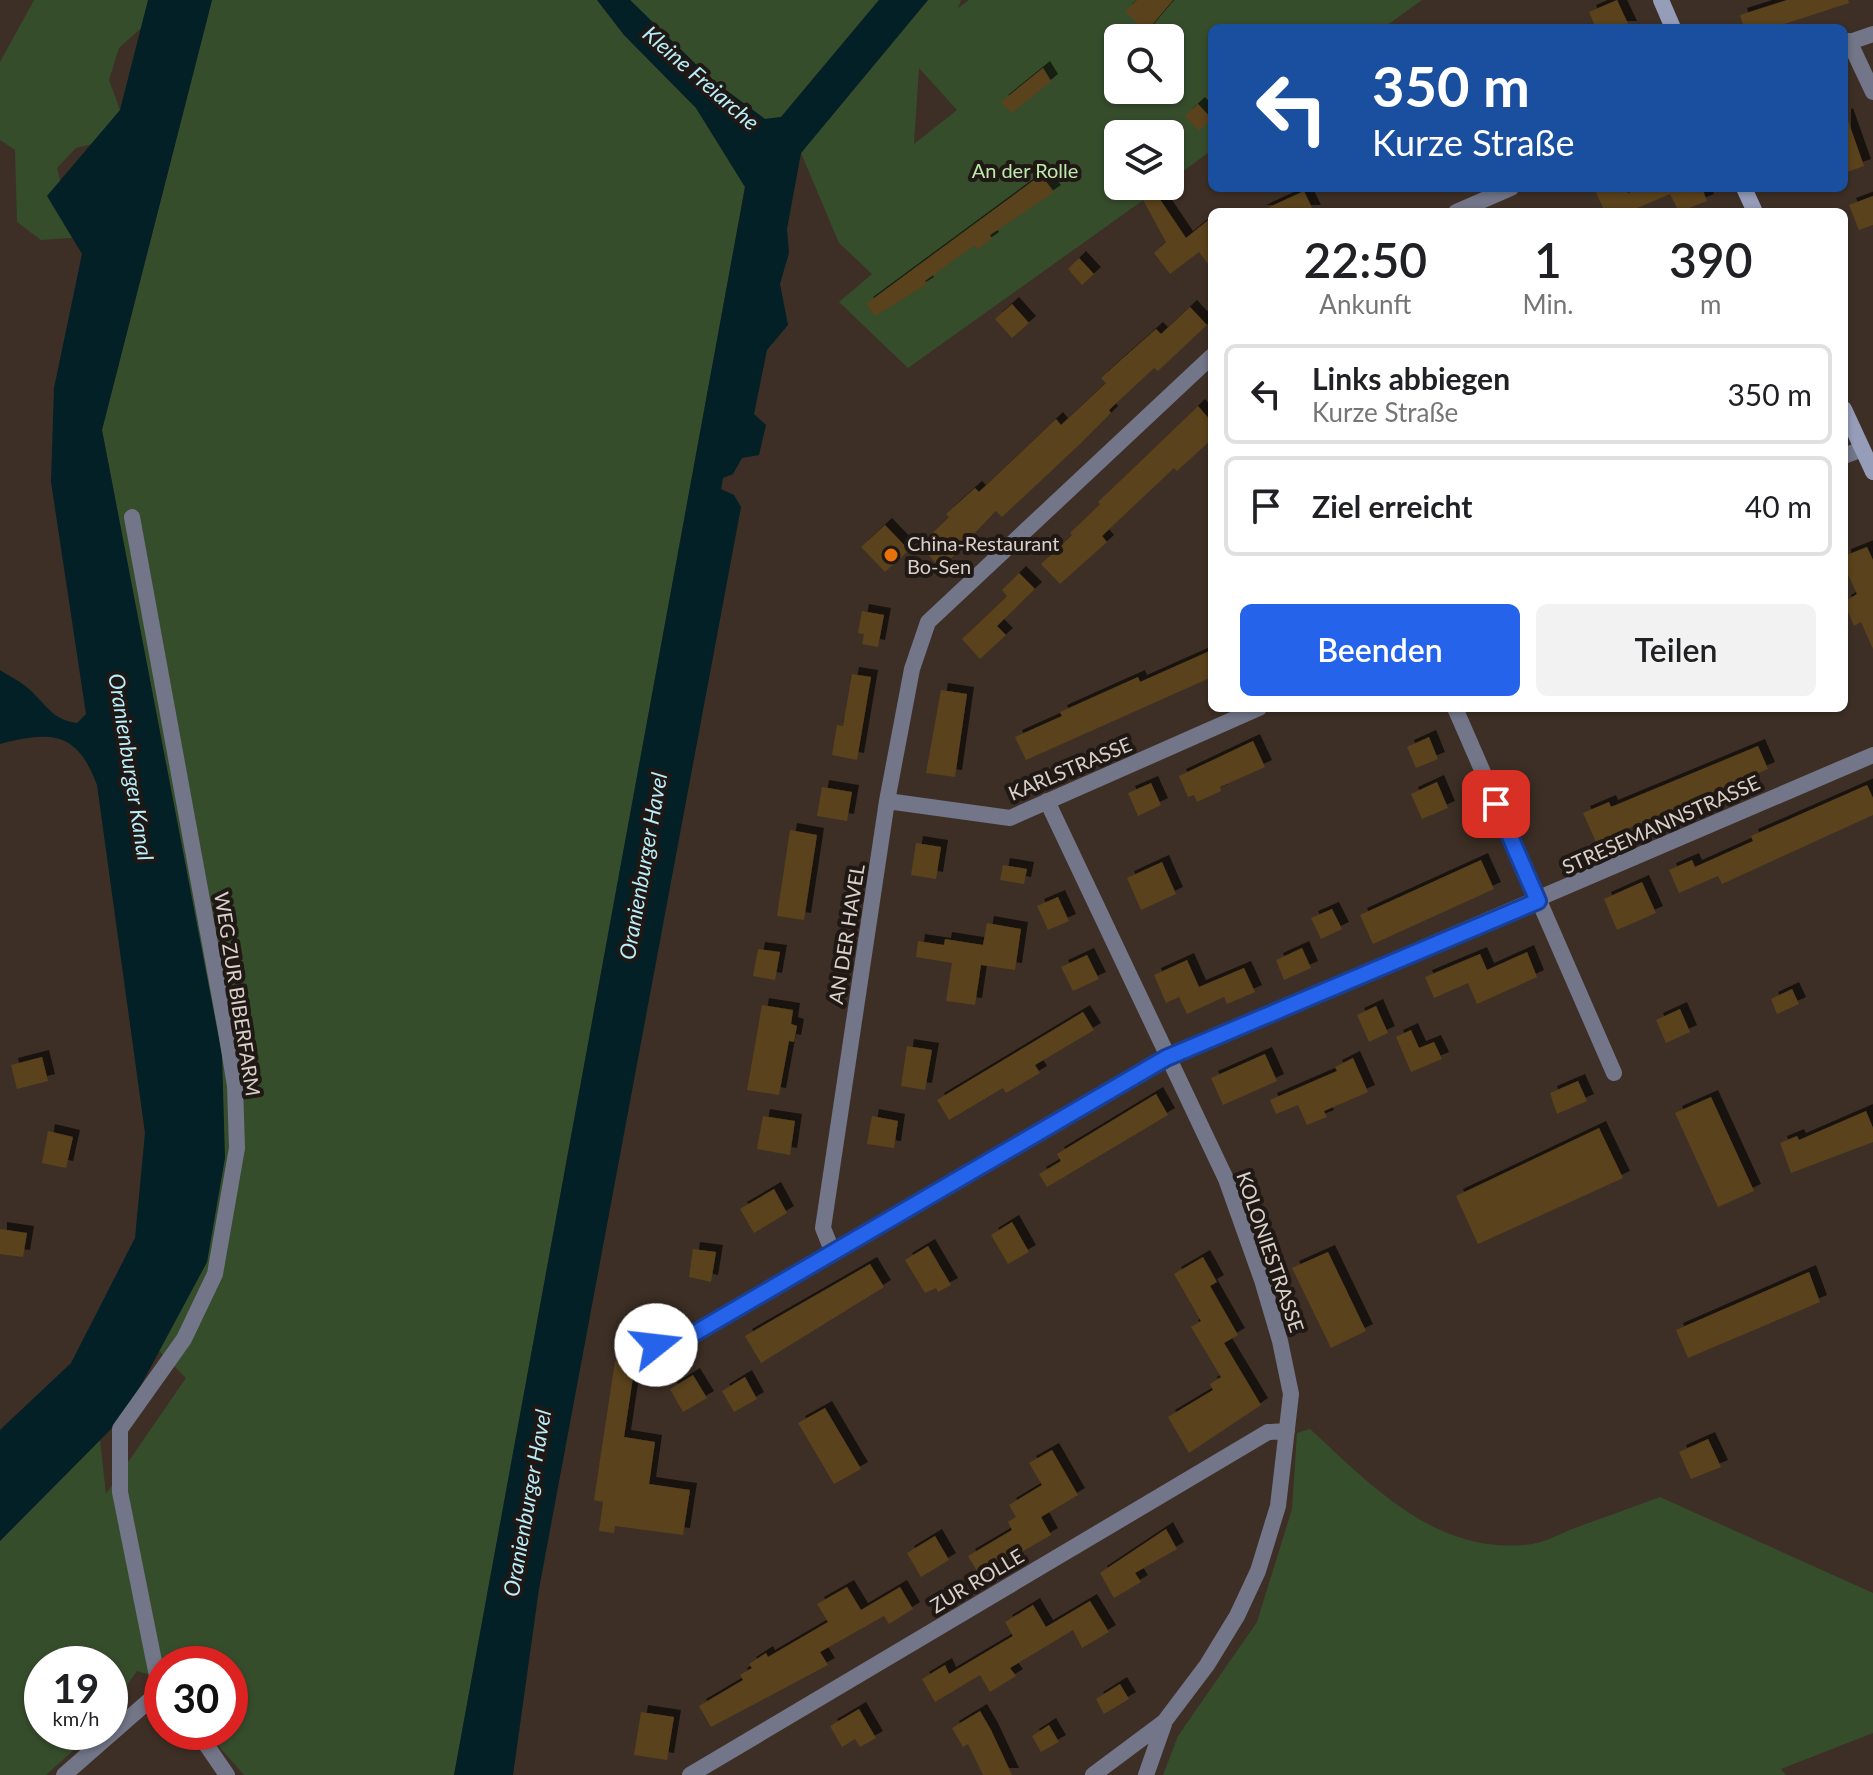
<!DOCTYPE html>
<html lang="de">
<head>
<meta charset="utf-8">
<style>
	:root { --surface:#fff; --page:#f2f2f2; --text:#202124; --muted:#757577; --line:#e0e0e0; --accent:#2563eb }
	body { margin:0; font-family:Lato,sans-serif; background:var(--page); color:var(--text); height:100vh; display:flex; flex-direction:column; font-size:30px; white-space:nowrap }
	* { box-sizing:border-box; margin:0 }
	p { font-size:26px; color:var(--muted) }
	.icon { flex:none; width:44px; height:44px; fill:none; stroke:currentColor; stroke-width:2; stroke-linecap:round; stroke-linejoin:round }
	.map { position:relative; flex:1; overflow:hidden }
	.drawer { position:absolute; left:1208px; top:208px; width:640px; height:504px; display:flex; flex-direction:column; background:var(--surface); border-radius:12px; box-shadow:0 2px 6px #0004 }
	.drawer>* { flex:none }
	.hud { position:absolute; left:1208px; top:24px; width:640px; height:168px; border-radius:12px; box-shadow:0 2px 6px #0004; background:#1a4fa0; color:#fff; overflow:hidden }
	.fabs { position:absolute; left:1104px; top:24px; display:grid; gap:16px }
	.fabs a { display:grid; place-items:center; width:80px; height:80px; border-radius:12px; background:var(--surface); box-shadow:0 2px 6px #0004; font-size:40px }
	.speed { position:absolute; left:24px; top:1646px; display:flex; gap:16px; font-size:40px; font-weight:700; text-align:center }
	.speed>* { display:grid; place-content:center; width:104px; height:104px; border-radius:50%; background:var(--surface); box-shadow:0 2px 6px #0004; line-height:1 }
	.speed small { font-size:20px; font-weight:400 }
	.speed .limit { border:12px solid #d22; background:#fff; color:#111 }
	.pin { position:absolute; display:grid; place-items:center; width:68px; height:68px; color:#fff; margin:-34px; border-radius:16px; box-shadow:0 4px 12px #0006 }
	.me { position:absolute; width:88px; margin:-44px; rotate:74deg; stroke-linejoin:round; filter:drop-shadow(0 0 6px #0008) }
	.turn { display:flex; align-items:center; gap:28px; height:168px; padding:0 32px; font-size:36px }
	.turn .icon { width:104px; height:104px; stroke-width:2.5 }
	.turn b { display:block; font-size:56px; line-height:68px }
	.eta { display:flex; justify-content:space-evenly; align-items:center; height:136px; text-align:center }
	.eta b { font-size:48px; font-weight:600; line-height:56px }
	.action { display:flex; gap:16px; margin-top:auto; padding:16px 32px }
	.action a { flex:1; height:92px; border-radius:12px; background:var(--accent); color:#fff; font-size:32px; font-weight:600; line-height:92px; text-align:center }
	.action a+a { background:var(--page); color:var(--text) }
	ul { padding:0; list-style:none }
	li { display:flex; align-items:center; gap:24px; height:100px; margin:0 16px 12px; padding:0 16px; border:4px solid var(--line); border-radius:12px }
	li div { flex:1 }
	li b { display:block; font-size:30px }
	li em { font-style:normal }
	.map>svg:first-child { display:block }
</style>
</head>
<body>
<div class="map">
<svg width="1873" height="1775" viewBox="0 0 1873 1775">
	<defs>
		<filter id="shadow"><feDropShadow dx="7" dy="-7" stdDeviation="0" flood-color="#0009"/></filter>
	</defs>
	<rect width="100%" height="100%" fill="#3d2f25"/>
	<path fill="#364d2c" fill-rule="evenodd" d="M34 0H150V20L119 48 109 80 120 110 117 138 76 148 57 168 66 203 83 237 41 240 17 222 15 150 0 140V62Z
		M212 0H597L624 35 696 108 745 187 454 1775H244L206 1732H230V1664H162V1678L137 1671 110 1710V1664H42V1732H94L46 1775H0V1541L100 1440 106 1494 186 1378 159 1351 207 1262 222 1055 102 430Z
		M630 0H879L781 117 765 119 711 79Z
		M928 0H961L958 8 969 0H1422L1383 28H1212V150L1170 181V134H1118V186H1163L908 368 839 302 872 274 839 243 801 153ZM1118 38H1170V90H1118ZM919 68 957 110 914 144V143Z
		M1310 1429C1372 1486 1438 1557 1532 1544 1545 1542 1560 1534 1572 1529 1602 1518 1631 1508 1660 1497L1873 1593V1733L1781 1769 1786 1775H1163L1178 1736 1257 1622 1292 1509 1297 1433Z"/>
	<path fill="#022026" d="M148 0H212L102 430 222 1055 225 1158 207 1262 125 1415 0 1541V1430L71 1363 135 1238 145 1133 97 785C77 731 51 731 0 744V670C9 676 20 681 29 689 46 704 52 720 77 723L86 714 51 482 54 388 82 254 47 196 120 110Z
		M597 0H630L711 79 765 119 781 117 879 0H928L801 153 787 229 789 253 780 284 788 325 767 350 754 414 766 425 759 455 742 458 733 474 723 478 721 489 734 495 741 507 539 1589 513 1775H454L745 187 696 108 624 35Z"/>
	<path fill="#5a421c" filter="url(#shadow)" d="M1137 0H1173L1146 32 1125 11Z
		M1617 0 1630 28H1596L1589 12Z
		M1787 0H1848L1849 3 1772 28H1744L1740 15Z
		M1043 68 1051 81 1012 113 1001 102Z
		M1198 104 1212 119 1199 131 1185 116Z
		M1846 115 1864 166 1844 173V116Z
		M1041 175 1054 192 990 235 992 239 978 249 975 245 925 281 927 284 875 316 866 304Z
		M1594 188H1626L1628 193 1642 188H1702L1707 201 1679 212 1670 194 1628 212H1605Z
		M1304 191 1314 212H1259Z
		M1155 192 1186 238 1212 217V269L1199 252 1170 274 1154 253 1166 242 1143 200Z
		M1873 196V225L1859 230 1849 205Z
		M1079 258 1094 274 1082 285 1068 269Z
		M1012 304 1029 323 1012 338 995 319Z
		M1190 307 1207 325 1158 371 1154 368 1109 410 1111 413 1080 444 1002 517 996 511 941 569 920 545 949 517 946 514 975 488 979 492 1056 419 1061 425 1106 383 1101 378 1122 359 1156 329 1161 334Z
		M1198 406 1212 422V439L1177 471 1174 468 1102 536 1107 542 1060 584 1041 564 1072 535 1070 533 1100 504 1098 502Z
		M885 525 909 550 885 572 861 547Z
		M1867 547 1873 560V649L1861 622 1854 626 1844 602 1857 594 1844 566V556Z
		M1019 573 1035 589 997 626 1006 635 980 659 962 639 1007 596 1002 590Z
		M862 611 884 615 878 647 862 644 864 634 858 633Z
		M1212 650V677L1026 760 1015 737 1062 716 1060 712 1138 677 1140 682Z
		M852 674 871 677 857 760 832 755 837 725 843 726Z
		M941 690 967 694 955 777 926 773Z
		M1429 737 1438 759 1416 768 1407 747Z
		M1253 741 1265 767 1220 787 1221 791 1197 802 1194 795 1188 797 1179 776Z
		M1758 746 1768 769 1596 842 1583 813 1609 802 1611 807Z
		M1437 782 1448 808 1422 819 1411 794Z
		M1151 783 1161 805 1138 816 1128 793Z
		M1867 785 1873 798V815L1722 884 1718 876 1679 893 1669 870 1692 860 1695 867 1753 841 1751 836Z
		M822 787 852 792 847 821 817 816Z
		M790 830 817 835 804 920 777 916Z
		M916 843 941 847 936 879 911 875Z
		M1481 860 1494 889 1373 944 1360 915Z
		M1162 862 1176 894 1141 910 1127 878Z
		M1003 865 1027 869 1024 884 1000 880Z
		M1642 882 1656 913 1617 930 1604 899Z
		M1058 897 1069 921 1048 930 1037 906Z
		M1332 909 1342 929 1321 939 1311 918Z
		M987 923 1021 929 1015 970 981 965 975 1005 946 1001 952 963 916 957 918 941 944 945 945 939 983 945Z
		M1302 948 1311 968 1284 980 1276 960Z
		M758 949 780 952 775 980 753 976Z
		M1527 952 1537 977 1477 1004 1468 983 1434 998 1425 977 1480 954 1487 970Z
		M1087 955 1099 979 1073 991 1061 967Z
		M1187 960 1199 987 1244 968 1255 992 1227 1004 1224 997 1187 1014 1179 997 1166 1003 1154 975Z
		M1792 989 1799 1004 1777 1014 1771 999Z
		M762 1005 793 1010 791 1024 797 1026 794 1042 789 1041 779 1095 747 1090Z
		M1376 1006 1388 1033 1369 1042 1357 1015Z
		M1680 1009 1690 1032 1666 1043 1656 1020Z
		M1083 1012 1094 1030 1035 1065 1040 1073 1006 1093 1003 1088 949 1120 937 1100Z
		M1411 1030 1419 1048 1434 1042 1442 1059 1411 1072 1396 1037Z
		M907 1046 932 1050 925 1090 901 1086Z
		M1265 1054 1277 1081 1223 1105 1211 1078Z
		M42 1057 48 1081 17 1089 11 1065Z
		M1353 1058 1368 1092 1324 1111 1327 1117 1307 1125 1298 1105 1276 1114 1270 1100 1337 1071 1335 1067Z
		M1578 1081 1587 1101 1557 1114 1550 1093Z
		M1156 1094 1168 1115 1047 1187 1039 1174 1061 1161 1057 1154Z
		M1711 1097 1754 1191 1718 1207 1675 1113Z
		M1866 1111 1873 1128V1142L1791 1173 1780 1143 1797 1136 1799 1140Z
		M763 1116 795 1121 790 1155 757 1149Z
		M872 1116 898 1121 894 1148 867 1144Z
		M1599 1128 1623 1178 1478 1244 1456 1196Z
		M48 1131 73 1137 66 1168 42 1163Z
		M774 1189 787 1213 754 1233 740 1209Z
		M1012 1222 1029 1252 1008 1264 991 1235Z
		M0 1229 27 1233 23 1257 0 1254Z
		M928 1246 951 1285 938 1292 936 1288 925 1293 905 1260Z
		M693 1249 716 1252 711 1282 689 1277Z
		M1328 1252 1366 1331 1331 1348 1292 1268Z
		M1203 1257 1217 1282 1210 1286 1238 1335 1224 1343 1261 1405 1189 1453 1168 1417 1213 1390 1210 1384 1221 1377 1191 1327 1201 1321 1174 1274Z
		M870 1264 884 1287 761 1363 745 1336Z
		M1809 1272 1820 1302 1688 1358 1676 1330Z
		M615 1361 635 1364 624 1437 655 1442 649 1484 690 1490 683 1535 615 1526 614 1533 599 1531 603 1502 594 1500Z
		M693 1375 707 1398 683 1412 670 1389Z
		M745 1377 757 1399 734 1412 722 1391Z
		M825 1408 861 1469 834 1484 798 1423Z
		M1708 1439 1721 1467 1691 1479 1679 1452Z
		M1052 1450 1078 1495 1041 1517 1051 1535 980 1576 968 1556 1012 1530 1008 1522 1016 1517 1009 1505 1042 1485 1029 1463Z
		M1166 1529 1177 1549 1135 1573 1141 1582 1114 1598 1100 1573Z
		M935 1536 949 1560 921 1577 907 1553Z
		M847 1587 861 1610 900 1587 913 1609 889 1624 884 1616 820 1652 828 1665 711 1727 699 1706 743 1680 740 1675 752 1668 749 1664 766 1653 768 1657 828 1622 817 1604Z
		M1090 1601 1109 1632 1082 1648 1073 1630 1010 1668 1016 1676 990 1692 980 1675 935 1702 922 1679 945 1665 949 1674 1013 1636 1005 1622 1033 1605 1046 1627Z
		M1120 1684 1129 1699 1104 1714 1096 1699Z
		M859 1709 876 1738 860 1747 855 1739 842 1747 830 1726Z
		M980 1711 991 1730 1012 1775H983L968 1744 963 1747 952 1728Z
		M641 1712 674 1717 667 1760 634 1755Z
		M1049 1725 1059 1742 1041 1752 1032 1736Z"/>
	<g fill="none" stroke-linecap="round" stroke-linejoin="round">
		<path stroke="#727688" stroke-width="16" d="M1849 41 1873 92
			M1844 44 1873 34
			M1456 212 1511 188
			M1844 456 1862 449
			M1455 708 1614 1073
			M887 801 1010 818 1259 708
			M1047 801 1226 1179 1262 1280 1280 1341 1291 1394 1278 1506 1258 1571 1237 1616 1207 1665 1164 1722 1093 1775
			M833 1253 823 1228 887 801 912 669 928 622 1212 356
			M656 1345 683 1340 1166 1058 1873 755
			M193 1732 203 1740 227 1775
			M64 1775 160 1691 120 1492V1429L184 1339 215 1274 237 1148 235 1086 226 1031 132 517
			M690 1775 1268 1432 1287 1431
			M1146 1775 1164 1724"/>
		<path stroke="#969db9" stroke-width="16" d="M1661 0 1673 28
			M1744 188 1755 212
			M1844 409 1873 472"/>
	</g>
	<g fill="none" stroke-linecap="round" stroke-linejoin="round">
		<g stroke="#184099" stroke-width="20">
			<path id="route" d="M656 1345 683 1340 1166 1058 1538 901 1496 804"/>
		</g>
		<use href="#route" stroke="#2563eb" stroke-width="14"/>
	</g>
	<circle fill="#e8710a" stroke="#1f1814" stroke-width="3" cx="891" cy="555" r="8"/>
	<g text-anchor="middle" stroke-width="8" stroke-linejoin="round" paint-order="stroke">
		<g font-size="20" fill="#bde7ab" stroke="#1f1814">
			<text x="1025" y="178">An der Rolle</text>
		</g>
		<g font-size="20" fill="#dad0ca" stroke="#1f1814" text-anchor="start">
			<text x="907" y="551">China-Restaurant<tspan x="907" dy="23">Bo-Sen</tspan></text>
		</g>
		<g font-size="20" fill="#dad0ca" stroke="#1f1814">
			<text transform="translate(1070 769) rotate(-23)" y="7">KARLSTRASSE</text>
			<text transform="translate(1661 825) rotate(-24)" y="7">STRESEMANNSTRASSE</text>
			<text transform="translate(847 934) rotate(-81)" y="7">AN DER HAVEL</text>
			<text transform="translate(237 994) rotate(81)" y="7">WEG ZUR BIBERFARM</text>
			<text transform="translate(1270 1252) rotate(71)" y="7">KOLONIESTRASSE</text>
			<text transform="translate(977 1581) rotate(-31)" y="7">ZUR ROLLE</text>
		</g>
		<g font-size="22" font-style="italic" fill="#b9edfa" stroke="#1f1814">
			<text transform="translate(701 78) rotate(41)" y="8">Kleine Freiarche</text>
			<text transform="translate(131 767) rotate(81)" y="8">Oranienburger Kanal</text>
			<text transform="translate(643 866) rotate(-80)" y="8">Oranienburger Havel</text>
			<text transform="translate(527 1503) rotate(-80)" y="8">Oranienburger Havel</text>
		</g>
	</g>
</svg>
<div class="fabs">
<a><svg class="icon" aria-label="search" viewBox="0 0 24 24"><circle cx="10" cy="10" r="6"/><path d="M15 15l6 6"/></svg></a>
<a><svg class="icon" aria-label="layers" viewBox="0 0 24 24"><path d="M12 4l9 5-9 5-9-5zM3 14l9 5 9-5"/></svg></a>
</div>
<div class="speed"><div>19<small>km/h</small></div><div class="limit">30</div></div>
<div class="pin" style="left:1496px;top:804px;background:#d93025"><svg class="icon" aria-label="arrive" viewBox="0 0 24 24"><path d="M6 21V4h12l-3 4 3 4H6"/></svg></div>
<svg class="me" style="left:656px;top:1345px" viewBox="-20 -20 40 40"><circle r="19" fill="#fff"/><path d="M0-13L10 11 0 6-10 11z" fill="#2563eb"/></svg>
<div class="hud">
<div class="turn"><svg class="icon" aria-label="left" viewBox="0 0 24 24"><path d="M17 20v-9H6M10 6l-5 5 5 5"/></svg><div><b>350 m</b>Kurze Straße</div></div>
</div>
<section class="drawer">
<div class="eta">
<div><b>22:50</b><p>Ankunft</p></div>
<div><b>1</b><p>Min.</p></div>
<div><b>390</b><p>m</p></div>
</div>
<ul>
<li><svg class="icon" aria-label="left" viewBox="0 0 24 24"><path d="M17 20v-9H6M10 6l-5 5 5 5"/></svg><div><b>Links abbiegen</b><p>Kurze Straße</p></div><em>350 m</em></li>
<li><svg class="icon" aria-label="arrive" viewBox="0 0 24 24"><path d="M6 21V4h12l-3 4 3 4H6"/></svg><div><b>Ziel erreicht</b></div><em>40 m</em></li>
</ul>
<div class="action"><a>Beenden</a><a>Teilen</a></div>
</section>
</div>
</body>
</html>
